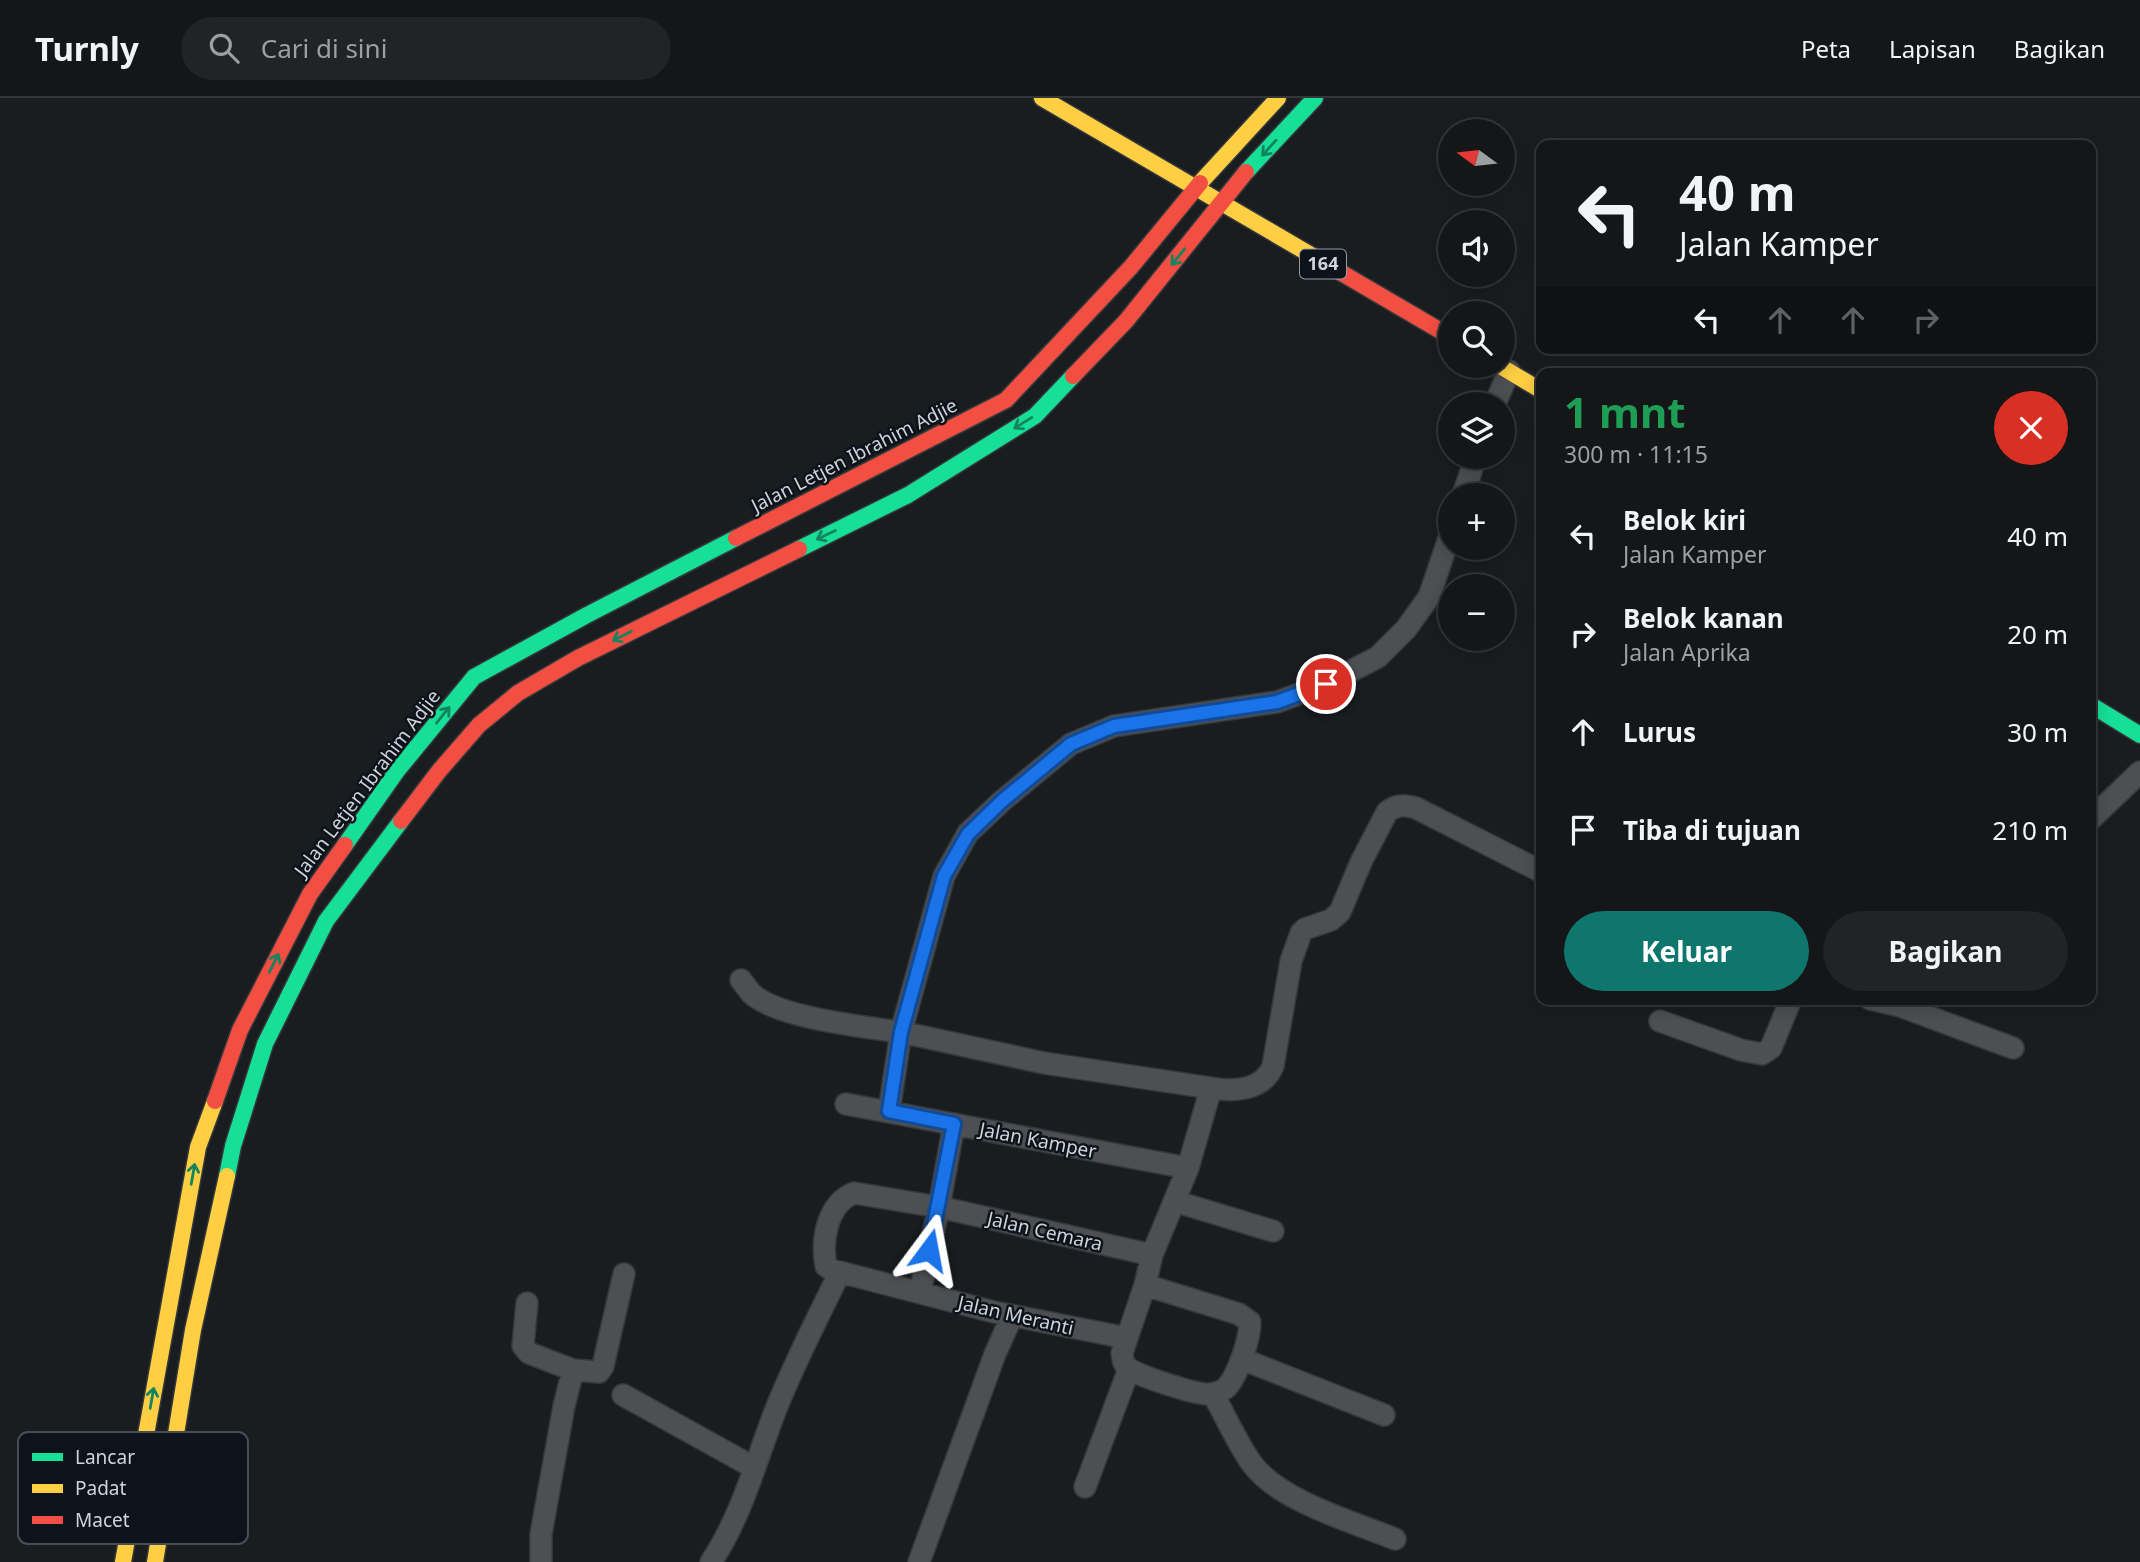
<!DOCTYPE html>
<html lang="id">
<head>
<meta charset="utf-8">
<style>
	:root { --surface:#141618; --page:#212325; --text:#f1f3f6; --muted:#9d9fa2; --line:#333537; --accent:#0f766e }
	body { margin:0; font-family:"Noto Sans",sans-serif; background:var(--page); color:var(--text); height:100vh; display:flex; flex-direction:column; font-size:26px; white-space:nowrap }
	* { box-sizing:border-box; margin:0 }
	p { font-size:23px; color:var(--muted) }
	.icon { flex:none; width:38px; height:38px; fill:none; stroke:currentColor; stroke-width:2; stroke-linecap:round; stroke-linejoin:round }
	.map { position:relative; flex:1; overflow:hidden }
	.details { position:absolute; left:1536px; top:270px; width:560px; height:637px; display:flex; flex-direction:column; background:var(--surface); border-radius:14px; box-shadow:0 4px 18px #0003,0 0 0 2px var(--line) }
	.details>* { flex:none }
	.banner { position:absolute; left:1536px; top:42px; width:560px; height:214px; border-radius:14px; box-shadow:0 4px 18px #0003,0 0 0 2px var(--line); background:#141618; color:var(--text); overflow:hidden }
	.needle { width:46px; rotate:285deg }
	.fabs { position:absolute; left:1438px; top:21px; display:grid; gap:14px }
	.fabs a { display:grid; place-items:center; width:77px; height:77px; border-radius:50%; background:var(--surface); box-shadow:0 4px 18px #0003,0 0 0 2px var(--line); font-size:35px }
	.pin { position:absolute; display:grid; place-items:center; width:60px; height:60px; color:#fff; margin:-30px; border:4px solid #fff; border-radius:50%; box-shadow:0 2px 7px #0007 }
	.me { position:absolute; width:77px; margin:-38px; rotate:13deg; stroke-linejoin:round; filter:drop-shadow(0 0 5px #0008) }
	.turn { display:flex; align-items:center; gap:24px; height:147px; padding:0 28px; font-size:32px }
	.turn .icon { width:91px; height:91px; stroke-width:2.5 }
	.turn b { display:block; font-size:49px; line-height:60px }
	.lanes { display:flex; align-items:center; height:66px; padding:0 28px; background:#0003; justify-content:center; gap:35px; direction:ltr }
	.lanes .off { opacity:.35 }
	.round { display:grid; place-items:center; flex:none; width:74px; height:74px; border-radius:37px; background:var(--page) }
	.overview { display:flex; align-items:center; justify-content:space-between; height:119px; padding:0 28px }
	h1 { font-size:42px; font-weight:700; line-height:52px; color:#1e9e55 }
	.action { display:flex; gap:14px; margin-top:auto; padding:14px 28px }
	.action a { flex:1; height:80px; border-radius:42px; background:var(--accent); color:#fff; font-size:28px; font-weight:700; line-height:80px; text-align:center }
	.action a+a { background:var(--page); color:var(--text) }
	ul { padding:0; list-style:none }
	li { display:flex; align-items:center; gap:21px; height:98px; padding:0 28px }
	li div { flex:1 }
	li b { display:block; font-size:26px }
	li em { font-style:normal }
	header { display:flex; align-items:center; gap:42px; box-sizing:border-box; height:98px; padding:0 35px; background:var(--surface); border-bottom:2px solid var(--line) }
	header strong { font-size:33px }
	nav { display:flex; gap:38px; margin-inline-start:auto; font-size:24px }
	.search { width:490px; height:63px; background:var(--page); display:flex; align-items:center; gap:18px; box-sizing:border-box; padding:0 24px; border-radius:38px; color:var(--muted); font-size:26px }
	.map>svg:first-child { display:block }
</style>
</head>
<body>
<header>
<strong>Turnly</strong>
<div class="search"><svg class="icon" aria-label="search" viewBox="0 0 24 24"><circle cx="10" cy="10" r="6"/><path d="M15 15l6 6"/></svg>Cari di sini</div>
<nav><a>Peta</a><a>Lapisan</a><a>Bagikan</a></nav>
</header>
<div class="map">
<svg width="2140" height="1464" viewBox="0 0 2140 1464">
	<rect width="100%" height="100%" fill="#1a1d20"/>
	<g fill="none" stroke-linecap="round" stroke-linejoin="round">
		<g stroke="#35383b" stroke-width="24">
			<path id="street" d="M1495 306 1509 273
				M1463 397 1476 359
				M2091 721 2140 674
				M741 882C744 886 748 891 751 895 777 920 865 929 901 934L889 1013
				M1870 901 1900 908 2013 950
				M1660 923 1741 952 1762 956 1771 950 1791 901
				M1211 990C1235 994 1263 992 1273 968L1291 863 1301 835 1305 831 1331 822 1340 814 1361 764 1387 714C1397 706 1405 707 1416 710L1542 774
				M846 1006 1188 1070
				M1174 1103 1273 1133
				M1145 1187 1239 1216 1250 1224C1250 1240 1238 1278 1226 1290 1221 1294 1212 1296 1206 1296 1192 1295 1138 1278 1128 1270 1123 1266 1123 1261 1122 1255L1145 1187 1152 1157 1188 1070 1211 990 1044 965 901 934 944 778 968 735 1002 703 1071 646 1114 628 1277 604 1326 586 1378 559 1406 531 1429 499 1451 434
				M920 1194 939 1109 954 1026
				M527 1205 523 1248 529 1255 573 1272
				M1127 1240 994 1214 832 1172 826 1168C821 1142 827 1106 854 1095L939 1109 1152 1157
				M1242 1261 1384 1317
				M1213 1296C1225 1317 1239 1349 1253 1367 1280 1403 1353 1424 1395 1441
				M623 1297 753 1369
				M1085 1389 1129 1271
				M541 1464V1436L564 1308 573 1272 599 1274 603 1268 624 1176
				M711 1464C741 1419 755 1366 774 1316 793 1267 817 1221 840 1174
				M919 1464 995 1256 1012 1218"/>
		</g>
		<g stroke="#35383b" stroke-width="19">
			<path id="fast" d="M1246 74 1315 0
				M799 451 908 397 1035 318 1073 278
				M2091 607 2140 637
				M345 747 397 673 474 579 587 517 736 440
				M227 1078 233 1048 265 946 326 823 401 723"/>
		</g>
		<g stroke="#35383b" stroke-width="19">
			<path id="slow" d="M1042 0 1340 174
				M1200 85 1278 0
				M1500 268 1542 293
				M123 1464 198 1049 215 1003
				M155 1464 193 1232 227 1078"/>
		</g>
		<g stroke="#35383b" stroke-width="19">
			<path id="jam" d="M1340 174 1451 239
				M1073 278 1126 223 1246 74
				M736 440 1006 302 1131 169 1200 85
				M401 723 439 673 479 627 518 595 578 560 799 451
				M215 1003 240 932 310 796 345 747"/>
		</g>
		<use href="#street" stroke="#4d4f52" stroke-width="21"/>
		<use href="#fast" stroke="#16e098" stroke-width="16"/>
		<use href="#slow" stroke="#ffcf43" stroke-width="16"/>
		<use href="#jam" stroke="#f24e42" stroke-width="16"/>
	</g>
	<defs><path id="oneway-shaft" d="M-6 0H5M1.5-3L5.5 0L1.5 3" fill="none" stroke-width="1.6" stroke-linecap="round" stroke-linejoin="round" transform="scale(1.75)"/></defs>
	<g stroke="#12845f">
		<use href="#oneway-shaft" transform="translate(1269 50) rotate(132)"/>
		<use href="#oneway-shaft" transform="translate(1178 159) rotate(129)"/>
		<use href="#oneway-shaft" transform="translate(1023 325) rotate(148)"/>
		<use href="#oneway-shaft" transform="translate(826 437) rotate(154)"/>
		<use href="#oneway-shaft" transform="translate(622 538) rotate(153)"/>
		<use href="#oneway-shaft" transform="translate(443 617) rotate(-51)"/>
		<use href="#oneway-shaft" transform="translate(274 865) rotate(-63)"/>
		<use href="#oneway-shaft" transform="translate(193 1076) rotate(-80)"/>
		<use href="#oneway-shaft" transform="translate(152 1300) rotate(-80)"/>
	</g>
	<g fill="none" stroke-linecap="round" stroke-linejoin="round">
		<g stroke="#114b97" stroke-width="18">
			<path id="route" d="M929 1152 954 1026 889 1013 901 934 944 778 968 736 1002 703 1071 646 1114 628 1277 604 1326 586"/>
		</g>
		<use href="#route" stroke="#1a73e8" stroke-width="12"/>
	</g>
	<g text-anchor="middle" stroke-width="5" stroke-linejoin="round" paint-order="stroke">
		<rect fill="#0d131a" stroke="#959aa0" stroke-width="2" x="1300" y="151.5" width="46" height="29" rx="5"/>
		<g font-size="18" font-weight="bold" fill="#cfd4d9">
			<text x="1323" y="172">164</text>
		</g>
		<g font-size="19" fill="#cfd4d9" stroke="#0d131a">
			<text transform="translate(854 357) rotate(-27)" y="7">Jalan Letjen Ibrahim Adjie</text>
			<text transform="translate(367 685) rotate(-53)" y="7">Jalan Letjen Ibrahim Adjie</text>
			<text transform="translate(1038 1042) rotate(11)" y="7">Jalan Kamper</text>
			<text transform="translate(1045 1133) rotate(13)" y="7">Jalan Cemara</text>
			<text transform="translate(1016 1217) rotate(13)" y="7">Jalan Meranti</text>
		</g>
	</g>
	<rect x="18" y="1334" width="230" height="112" rx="10" fill="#0d131a" stroke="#474d53" stroke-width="2"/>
	<rect x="32" y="1355" width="31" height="8" fill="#16e098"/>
	<rect x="32" y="1386" width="31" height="9" fill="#ffcf43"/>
	<rect x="32" y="1418" width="31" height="8" fill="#f24e42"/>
	<g font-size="19" fill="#cfd4d9">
		<text x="75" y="1366">Lancar</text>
		<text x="75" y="1397">Padat</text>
		<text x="75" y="1429">Macet</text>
	</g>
</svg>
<div class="fabs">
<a><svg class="needle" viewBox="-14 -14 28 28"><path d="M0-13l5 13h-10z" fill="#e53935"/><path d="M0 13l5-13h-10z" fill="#9d9fa2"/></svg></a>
<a><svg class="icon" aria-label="sound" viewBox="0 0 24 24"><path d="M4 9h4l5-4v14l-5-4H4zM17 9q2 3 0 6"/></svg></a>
<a><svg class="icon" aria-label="search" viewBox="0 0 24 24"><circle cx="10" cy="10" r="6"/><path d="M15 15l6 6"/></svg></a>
<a><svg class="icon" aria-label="layers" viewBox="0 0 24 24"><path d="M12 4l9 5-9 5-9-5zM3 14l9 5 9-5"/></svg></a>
<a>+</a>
<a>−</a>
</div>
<div class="pin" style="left:1326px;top:586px;background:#d93025"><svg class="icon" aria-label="arrive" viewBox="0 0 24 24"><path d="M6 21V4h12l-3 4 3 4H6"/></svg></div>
<svg class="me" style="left:929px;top:1152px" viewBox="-20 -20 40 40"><path d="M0-17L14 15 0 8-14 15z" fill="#1a73e8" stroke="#fff" stroke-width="4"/></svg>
<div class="banner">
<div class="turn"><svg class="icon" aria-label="left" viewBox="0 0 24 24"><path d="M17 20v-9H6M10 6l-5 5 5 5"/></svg><div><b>40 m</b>Jalan Kamper</div></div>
<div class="lanes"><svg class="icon" aria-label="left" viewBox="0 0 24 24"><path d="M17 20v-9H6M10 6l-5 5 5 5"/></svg><svg class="icon off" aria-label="ahead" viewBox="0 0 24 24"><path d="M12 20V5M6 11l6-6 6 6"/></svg><svg class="icon off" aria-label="ahead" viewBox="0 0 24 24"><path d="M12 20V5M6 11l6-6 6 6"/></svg><svg class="icon off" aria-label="right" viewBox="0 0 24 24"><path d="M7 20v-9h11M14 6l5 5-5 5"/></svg></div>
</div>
<section class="details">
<div class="overview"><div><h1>1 mnt</h1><p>300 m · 11:15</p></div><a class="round" style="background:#d93025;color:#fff"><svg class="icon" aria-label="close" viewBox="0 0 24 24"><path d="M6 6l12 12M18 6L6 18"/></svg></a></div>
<ul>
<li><svg class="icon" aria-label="left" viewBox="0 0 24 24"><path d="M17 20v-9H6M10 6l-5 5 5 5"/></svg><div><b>Belok kiri</b><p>Jalan Kamper</p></div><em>40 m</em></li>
<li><svg class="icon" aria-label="right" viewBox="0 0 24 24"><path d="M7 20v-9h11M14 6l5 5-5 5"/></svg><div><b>Belok kanan</b><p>Jalan Aprika</p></div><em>20 m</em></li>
<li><svg class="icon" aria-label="ahead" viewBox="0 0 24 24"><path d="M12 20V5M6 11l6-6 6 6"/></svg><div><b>Lurus</b></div><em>30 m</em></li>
<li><svg class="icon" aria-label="arrive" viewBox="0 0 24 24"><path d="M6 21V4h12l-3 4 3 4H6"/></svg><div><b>Tiba di tujuan</b></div><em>210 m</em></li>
</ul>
<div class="action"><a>Keluar</a><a>Bagikan</a></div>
</section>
</div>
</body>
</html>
